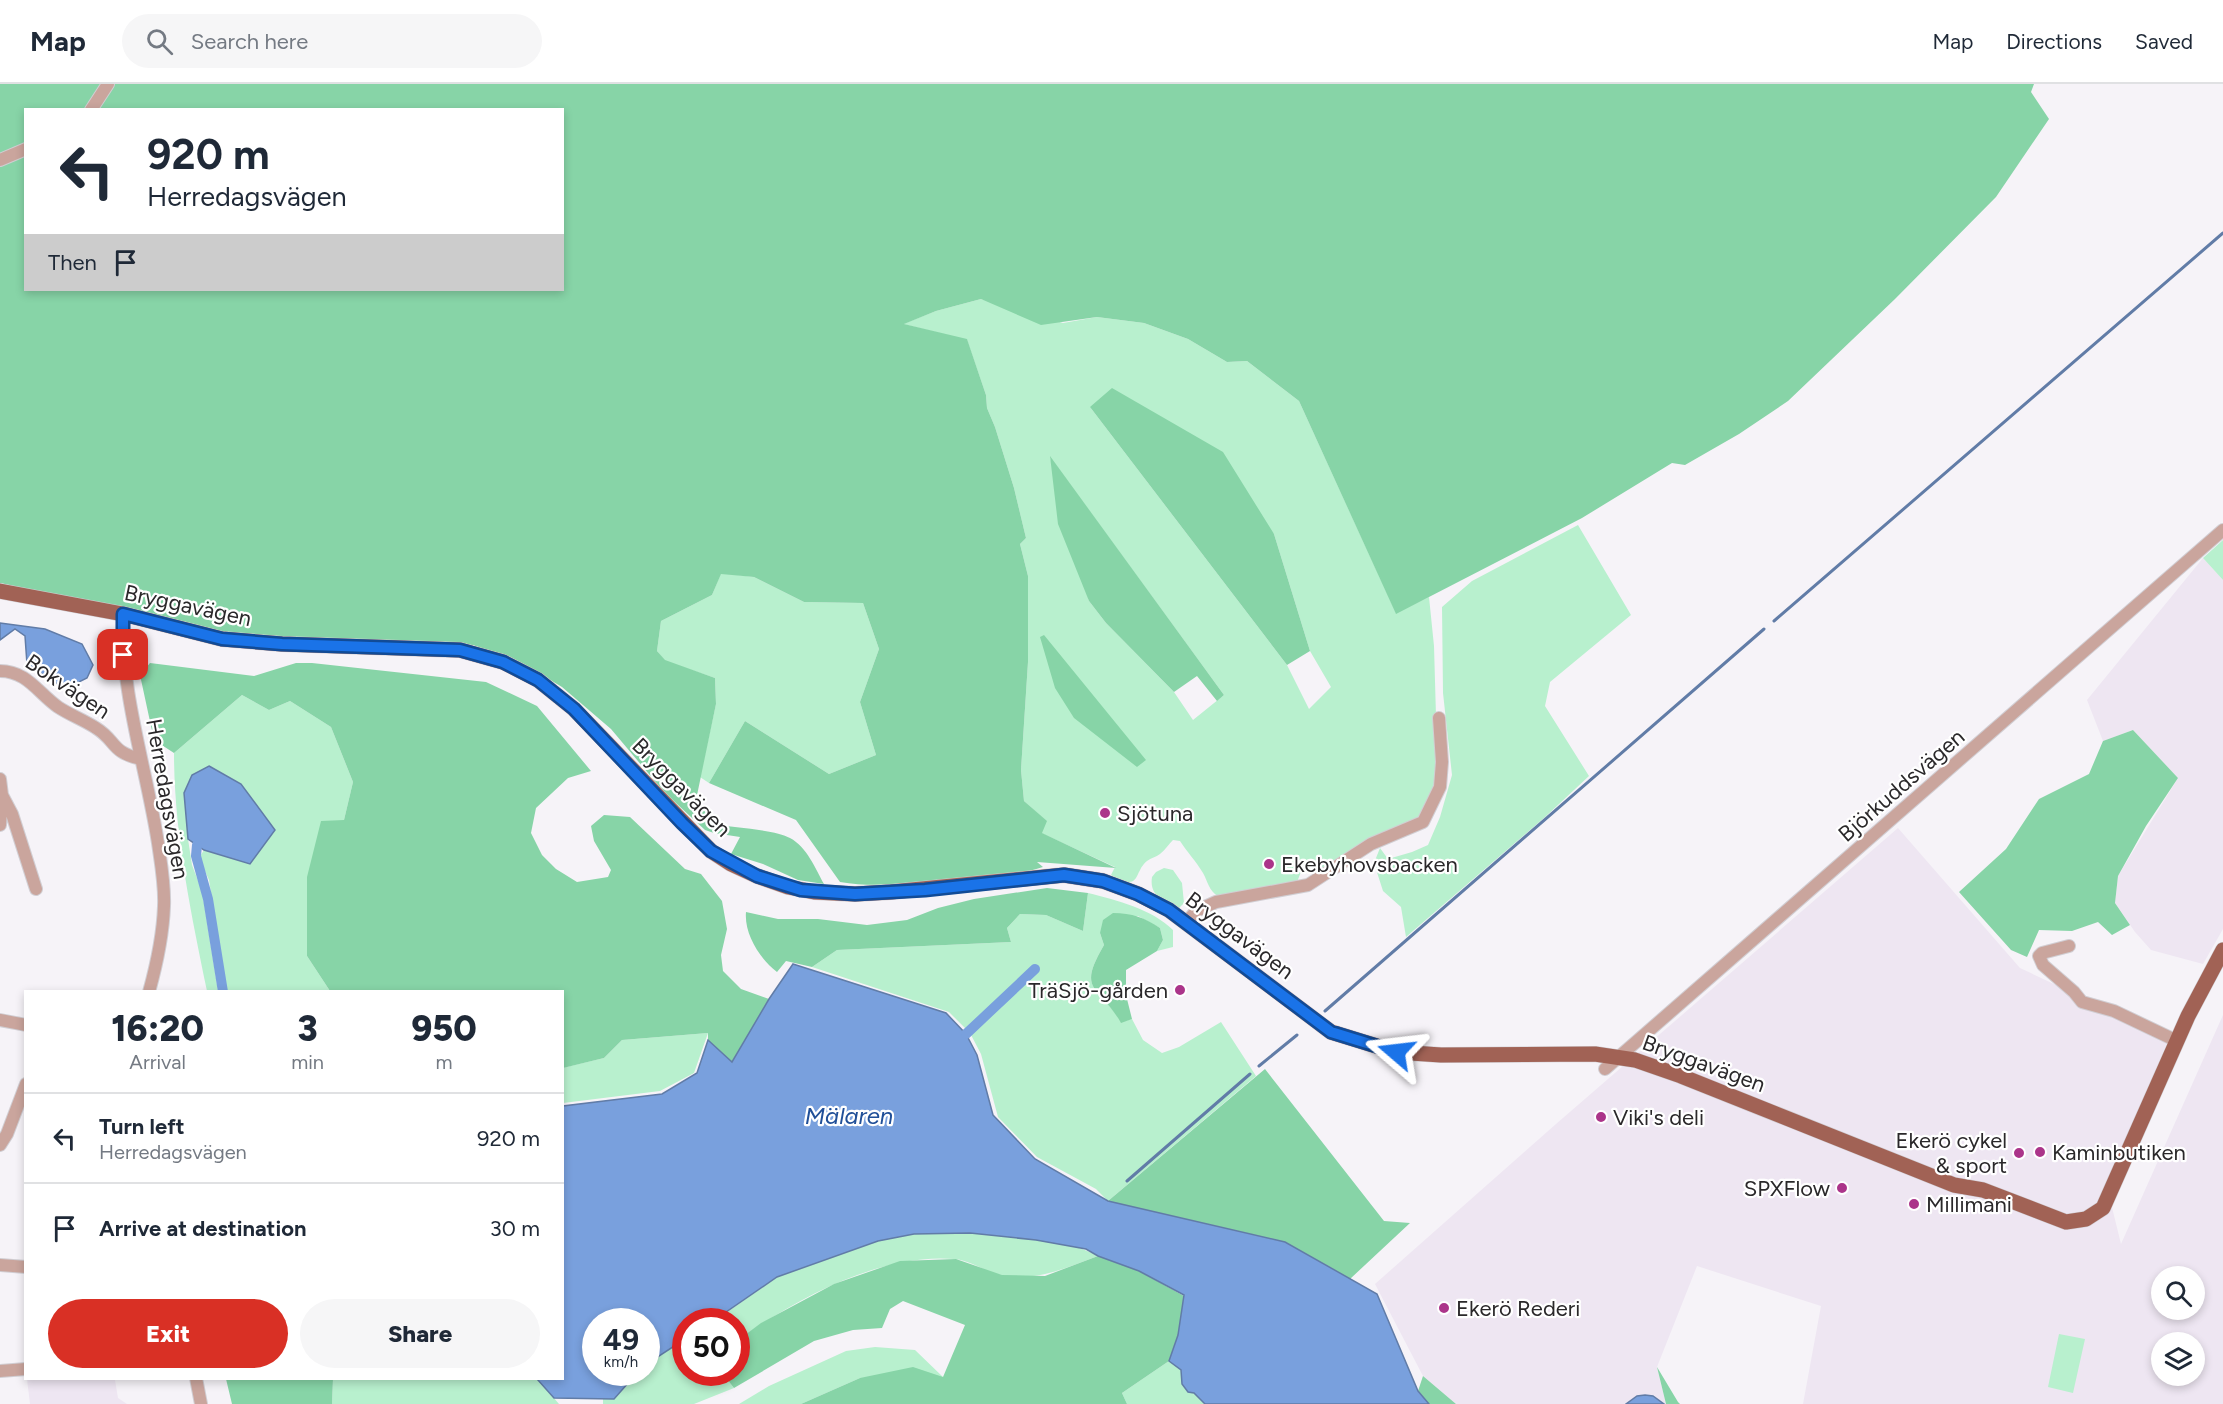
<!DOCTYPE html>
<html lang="en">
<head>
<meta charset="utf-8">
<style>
	:root { --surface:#fff; --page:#f6f6f7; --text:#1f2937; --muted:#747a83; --line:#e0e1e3; --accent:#d93025 }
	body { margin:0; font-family:Figtree,sans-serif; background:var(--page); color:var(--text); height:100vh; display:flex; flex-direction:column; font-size:22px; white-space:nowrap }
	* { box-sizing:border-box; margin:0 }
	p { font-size:20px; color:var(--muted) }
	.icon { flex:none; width:33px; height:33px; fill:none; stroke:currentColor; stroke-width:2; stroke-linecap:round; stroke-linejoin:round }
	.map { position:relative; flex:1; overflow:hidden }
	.drawer { position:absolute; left:24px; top:906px; width:540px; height:390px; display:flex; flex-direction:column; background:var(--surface); border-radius:0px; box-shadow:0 3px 9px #0003 }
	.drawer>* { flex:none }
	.hud { position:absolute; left:24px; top:24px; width:540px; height:183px; border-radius:0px; box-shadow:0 3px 9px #0003; background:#fff; color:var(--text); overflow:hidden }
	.buttons { position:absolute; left:2151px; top:1182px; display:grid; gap:12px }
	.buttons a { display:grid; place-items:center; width:54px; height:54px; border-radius:50%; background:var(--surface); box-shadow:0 3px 9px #0003; font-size:30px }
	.speed { position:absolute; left:582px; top:1224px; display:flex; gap:12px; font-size:30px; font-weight:700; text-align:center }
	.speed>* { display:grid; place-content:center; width:78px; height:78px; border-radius:50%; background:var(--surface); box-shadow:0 3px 9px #0003; line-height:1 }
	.speed small { font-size:15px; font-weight:400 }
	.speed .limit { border:9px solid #d22; background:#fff; color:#111 }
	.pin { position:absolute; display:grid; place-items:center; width:51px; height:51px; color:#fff; margin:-26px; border-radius:12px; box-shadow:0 3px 9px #0006 }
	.me { position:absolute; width:66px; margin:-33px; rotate:287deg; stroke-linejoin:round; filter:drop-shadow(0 0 4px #0008) }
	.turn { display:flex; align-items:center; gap:21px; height:126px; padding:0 24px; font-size:27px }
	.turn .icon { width:78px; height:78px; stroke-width:2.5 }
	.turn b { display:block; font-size:42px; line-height:51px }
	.then { display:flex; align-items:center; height:57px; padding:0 24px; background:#0003; gap:12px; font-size:22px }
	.eta { display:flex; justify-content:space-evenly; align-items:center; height:102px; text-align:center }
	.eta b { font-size:36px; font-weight:800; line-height:42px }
	.primary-button { display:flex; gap:12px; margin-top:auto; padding:12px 24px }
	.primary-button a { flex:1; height:69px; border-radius:36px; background:var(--accent); color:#fff; font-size:24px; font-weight:800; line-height:69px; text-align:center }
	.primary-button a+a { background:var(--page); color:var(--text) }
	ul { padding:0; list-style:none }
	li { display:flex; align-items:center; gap:18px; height:90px; padding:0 24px; border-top:2px solid var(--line) }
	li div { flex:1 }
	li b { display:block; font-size:22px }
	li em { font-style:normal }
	header { display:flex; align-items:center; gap:36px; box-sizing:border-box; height:84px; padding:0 30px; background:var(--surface); border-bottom:2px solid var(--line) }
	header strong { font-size:28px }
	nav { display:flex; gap:33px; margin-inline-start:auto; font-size:21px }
	.search { width:420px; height:54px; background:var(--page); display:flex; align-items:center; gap:15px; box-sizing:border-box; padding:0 21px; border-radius:33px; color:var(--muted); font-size:22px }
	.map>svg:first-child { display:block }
</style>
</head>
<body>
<header>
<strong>Map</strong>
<div class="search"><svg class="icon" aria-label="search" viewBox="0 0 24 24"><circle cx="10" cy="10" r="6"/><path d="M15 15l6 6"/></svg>Search here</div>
<nav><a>Map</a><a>Directions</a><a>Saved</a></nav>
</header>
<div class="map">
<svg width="2223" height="1320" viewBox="0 0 2223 1320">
	<rect width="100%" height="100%" fill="#f6f3f8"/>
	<path fill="#eee6f2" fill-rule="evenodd" d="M2203 474 2223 496V845L2203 880 2151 866 2135 848 2115 819 2118 792 2178 694 2133 646 2103 657 2087 616Z
		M1898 744 2020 884 2169 954 2107 1103 2121 1160 2223 931V1320H1803L1821 1222 1697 1182 1657 1283 1666 1320H1456L1423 1292 1375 1200 1556 1040ZM2162 1192H2194V1226H2162ZM2162 1258H2194V1292H2162Z
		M27 1295H119L115 1296 118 1314 127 1320H30Z"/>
	<path fill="#b8f0ce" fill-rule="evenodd" d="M981 215 1063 239 1097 233 1144 239 1188 255 1227 278 1247 277 1299 317 1396 529 1429 513 1434 562 1438 702 1421 736 1327 784 1304 780 1297 798 1218 812C1209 807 1208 798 1203 789 1196 777 1187 768 1180 757L1173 756C1169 760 1165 766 1160 770 1156 773 1151 774 1147 777 1133 788 1142 809 1111 791L1115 783 1041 749 1046 737 1024 717 1021 686 1028 578V492L1020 460 1026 454 1014 404 995 343 987 324 986 311 967 256 903 240 936 227ZM1090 323 1274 450 1310 567 1331 603 1309 625 1287 581ZM1050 373 1224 611 1193 636 1174 608 1106 539 1089 517Z
		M1578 441 1631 531 1550 598 1545 622 1589 692 1544 734 1406 853 1401 823 1383 807 1374 779 1380 764 1388 775 1412 768 1428 761 1440 733 1452 691 1443 609 1442 523 1472 497Z
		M2223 456V496L2203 474Z
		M721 489 754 493 804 518 863 519 879 565 860 618 876 671 829 690 745 637 709 699 700 693 716 620 715 594 665 577 657 567 661 537 712 511Z
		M242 611 269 626 290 617 331 643 353 698 344 736 307 872 330 907H226L209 796 199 774 204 766 250 780 188 755 192 781 202 807 218 907H207C191 829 174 749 174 669Z
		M1164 784 1173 786 1182 799 1184 819 1178 825C1164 817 1149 812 1152 793L1156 788Z
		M1088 809C1116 816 1152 825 1173 846V863L1157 867 1163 856 1160 844 1138 832 1100 849 1104 861C1076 909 1099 900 1121 938L1132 935 1143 956 1162 969 1179 963 1221 938 1256 992 1108 1117 1096 1105 1037 1073 998 1033 981 970 970 949 949 928 812 883 837 866 1011 858 1007 844 1020 830 1046 831 1083 847Z
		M708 949 694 989 660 1007 563 1019 562 984 604 974 622 956Z
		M970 1149C1008 1153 1066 1154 1098 1172 1066 1184 1036 1198 1001 1191 985 1188 970 1176 954 1175 880 1169 795 1215 737 1257L736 1238H713L777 1193 878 1157 914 1150Z
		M2059 1250 2085 1255 2073 1309 2048 1303Z
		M685 1255 686 1288 722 1289 734 1304 694 1320H603V1315H614L637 1289 646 1288 647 1280Z
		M875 1263 915 1266 943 1293 860 1294 801 1320H739L769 1302 846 1267Z
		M1169 1277 1181 1286 1182 1300 1188 1308 1194 1309 1205 1320H1127L1122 1309Z
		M537 1294 559 1320H332L333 1295Z"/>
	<path fill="#87d4a7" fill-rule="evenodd" d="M0 0H2034L2031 8 2049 35 1996 113 1895 215 1788 317 1739 350 1685 381 1672 379 1582 434 1396 530 1299 317 1247 277 1227 278 1188 255 1144 239 1097 233 1041 241 981 215 936 227 904 240 967 255 986 311 987 324 995 343 1014 404 1026 454 1020 460 1028 492V578L1021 686 1024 717 1047 737 1042 749 1116 784 1037 778 1043 783C1005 795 963 797 923 799 895 800 868 803 840 798L796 736 709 699 745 637 829 690 876 671 860 618 879 565 863 519 804 518 754 493 721 490 712 511 661 537 657 567 665 576 715 594 716 620 696 716 715 741C733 743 776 746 790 754 807 763 815 784 824 800L798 796 763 780 731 770 740 753 714 749 705 746 664 708 611 645 562 603 525 581 473 561 285 554 225 549 0 499ZM26 26H562V206H26Z
		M1112 304 1223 368 1274 450 1310 567 1287 581 1090 323Z
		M1050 372 1224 611 1217 617 1197 592 1174 608 1106 539 1089 517 1058 440Z
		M1044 551 1146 676 1137 683 1074 634 1055 604 1040 553Z
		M150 579 254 592 296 579H312L486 598 537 622 591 687 568 694 536 724 531 749 542 771 556 785 577 798 608 793 611 786 594 757 591 742 604 731 630 733 685 785 701 790 722 817 727 845 721 871 723 887 741 905 769 915 732 978 708 956V949L622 956 604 974 563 984 562 908 330 907 307 872V793L321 737 344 736 353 698 331 643 290 617 269 626 242 611 174 669 154 656 140 591Z
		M2133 646 2178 694 2146 742 2118 792 2115 819 2130 841 2112 851 2098 838 2072 847 2039 846 2027 873 2011 866 1959 808 2006 765 2039 715 2089 690 2103 657Z
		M1047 804 1088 809 1083 847 1046 831 1020 830 1007 844 1011 858 837 866 812 883 786 877 777 888C760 875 744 850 746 828L778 835H818L867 841 907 836 938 824 974 815Z
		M1113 829C1132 829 1145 834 1160 844L1163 856 1157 867 1126 886V911L1132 935 1121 939C1099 900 1076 909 1104 861L1100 849 1103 836Z
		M1265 985 1384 1137 1410 1139 1350 1195 1285 1158 1108 1117Z
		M1098 1172 1139 1187 1184 1212 1178 1251 1169 1277 1122 1309 1127 1320H801L860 1294 913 1283 943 1293 965 1241 903 1217 890 1225 882 1244 853 1246 814 1257 734 1304 722 1289 736 1288 737 1257 761 1239 834 1200 900 1177 956 1175 1002 1191 1045 1192Z
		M1657 1283 1678 1318 1680 1320H1666Z
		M1423 1292 1456 1320H1429L1418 1307Z
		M226 1295H333L332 1320H232Z"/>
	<path fill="#79a0dd" stroke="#617ca7" stroke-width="1.5" d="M0 539 45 545 82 560 93 581 87 594 65 605 27 580 25 552 15 545 0 556Z
		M209 682 241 700 275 746 250 780 204 766 188 755 184 709 192 691Z
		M793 880 946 929 966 950 977 971 993 1031 1035 1075 1108 1117 1285 1158 1377 1210 1418 1307 1429 1320H1205L1194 1309 1188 1308 1182 1300 1181 1286 1169 1277 1178 1251 1184 1211 1139 1187 1098 1172 1086 1165 1036 1156 970 1149 914 1150 878 1157 777 1193 713 1237 686 1238 685 1255 647 1280 646 1238H596V1288L637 1289 614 1315 554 1314 537 1295 562 1294 563 1022 662 1010 697 989 708 956 732 978 769 915Z
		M1645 1311 1653 1312 1664 1320H1626L1637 1312Z"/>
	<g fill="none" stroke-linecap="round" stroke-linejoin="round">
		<path stroke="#617ca7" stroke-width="3" d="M1774 537 2223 149
			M1325 927 1764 545
			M1259 982 1297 951
			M1127 1097 1250 990"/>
		<path stroke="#79a0dd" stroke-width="10" d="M197 761 196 772 208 815 223 908
			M966 950 1035 885"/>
		<g stroke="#d1ced3" stroke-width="14">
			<path id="minor" d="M91 26 108 0
				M0 76 26 65
				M123 530C120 608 146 682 158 759 161 780 165 801 164 822 163 852 157 879 149 908
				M0 587C27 587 38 609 58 623 70 631 84 636 96 644 117 657 110 668 141 675
				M0 695 2 711 0 741
				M2 711 12 730 36 805
				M1186 839 1196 827 1216 818 1308 801 1371 760 1423 738 1440 703 1442 678 1439 634
				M2069 862 2042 869 2039 872 2043 881 2074 908 2082 918 2114 927 2177 957
				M0 936 26 941
				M1605 985 2223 446
				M0 1061 7 1050 26 1000
				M0 1181 26 1183
				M0 1287 26 1285
				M196 1294 201 1320"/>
		</g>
		<g stroke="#d1ced3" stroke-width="16">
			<path id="major" d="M0 507 123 530 222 555 282 560 460 566 503 578 538 596 574 625 711 767 731 780 757 792 788 803 814 808 855 810 891 808 1064 791 1103 797 1138 810 1169 826 1331 948 1396 968 1441 971 1595 970 1635 976 1681 992 1954 1101 1983 1106 2066 1138 2086 1135 2103 1124 2188 932 2223 866"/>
		</g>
		<use href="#minor" stroke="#caa59d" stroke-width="12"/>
		<use href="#major" stroke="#a16255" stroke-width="15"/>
	</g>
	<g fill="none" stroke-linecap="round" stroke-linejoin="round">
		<g stroke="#114b97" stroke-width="15">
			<path id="route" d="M123 571V530L222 555 282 560 460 566 503 578 538 596 574 625 682 739 711 767 757 792 801 806 855 810 925 806 1064 791 1103 797 1138 810 1169 826 1331 948 1396 968"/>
		</g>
		<use href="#route" stroke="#1a73e8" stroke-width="10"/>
	</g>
	<g fill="#ab348a" stroke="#fff" stroke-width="2">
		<circle cx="1105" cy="729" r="6"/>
		<circle cx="1269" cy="780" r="6"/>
		<circle cx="1180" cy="906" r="6"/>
		<circle cx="1601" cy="1033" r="6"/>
		<circle cx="2040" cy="1068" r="6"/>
		<circle cx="2019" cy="1069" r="6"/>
		<circle cx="1842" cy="1104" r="6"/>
		<circle cx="1914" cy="1120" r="6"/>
		<circle cx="1444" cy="1224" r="6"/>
	</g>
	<g text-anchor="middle" stroke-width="4.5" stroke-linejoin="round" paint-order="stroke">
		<g font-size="22" fill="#2a282a" stroke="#fff">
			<text transform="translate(188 521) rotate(12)" y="8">Bryggavägen</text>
			<text transform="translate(68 602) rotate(34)" y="8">Bokvägen</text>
			<text transform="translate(1901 701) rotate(-41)" y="8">Björkuddsvägen</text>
			<text transform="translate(682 703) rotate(45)" y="8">Bryggavägen</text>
			<text transform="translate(168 715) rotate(80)" y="8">Herredagsvägen</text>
			<text transform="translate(1240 851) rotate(37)" y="8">Bryggavägen</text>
			<text transform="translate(1704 979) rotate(20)" y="8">Bryggavägen</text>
		</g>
		<g font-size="22" fill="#2a282a" stroke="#fff" text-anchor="start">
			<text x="1117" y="737">Sjötuna</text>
			<text x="1281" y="788">Ekebyhovsbacken</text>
			<text x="1168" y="914" text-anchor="end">TräSjö-gården</text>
			<text x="1613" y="1041">Viki's deli</text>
			<text x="2007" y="1064" text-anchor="end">Ekerö cykel<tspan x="2007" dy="25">&amp; sport</tspan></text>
			<text x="2052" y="1076">Kaminbutiken</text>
			<text x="1830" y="1112" text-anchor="end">SPXFlow</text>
			<text x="1926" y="1128">Millimani</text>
			<text x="1456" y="1232">Ekerö Rederi</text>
		</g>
		<g font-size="24" font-style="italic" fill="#204f98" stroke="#fff">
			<text x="849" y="1040">Mälaren</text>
		</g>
	</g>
</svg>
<div class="buttons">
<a><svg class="icon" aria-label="search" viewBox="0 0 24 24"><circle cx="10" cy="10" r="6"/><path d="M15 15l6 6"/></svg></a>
<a><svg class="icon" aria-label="layers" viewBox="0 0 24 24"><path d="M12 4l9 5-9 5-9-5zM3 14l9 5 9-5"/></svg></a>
</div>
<div class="speed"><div>49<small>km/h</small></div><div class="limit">50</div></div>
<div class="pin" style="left:123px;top:571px;background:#d93025"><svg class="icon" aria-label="arrive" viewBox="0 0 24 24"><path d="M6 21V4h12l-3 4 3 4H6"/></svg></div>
<svg class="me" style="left:1396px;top:968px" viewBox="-20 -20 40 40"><path d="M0-17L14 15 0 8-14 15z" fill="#1a73e8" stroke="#fff" stroke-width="4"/></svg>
<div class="hud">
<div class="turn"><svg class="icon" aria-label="left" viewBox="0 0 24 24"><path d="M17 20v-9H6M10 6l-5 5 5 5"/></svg><div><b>920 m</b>Herredagsvägen</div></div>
<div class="then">Then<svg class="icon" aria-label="arrive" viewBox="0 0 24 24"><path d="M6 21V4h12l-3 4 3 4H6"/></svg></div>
</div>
<section class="drawer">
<div class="eta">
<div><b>16:20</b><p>Arrival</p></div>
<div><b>3</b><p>min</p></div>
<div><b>950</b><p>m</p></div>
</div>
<ul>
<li><svg class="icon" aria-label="left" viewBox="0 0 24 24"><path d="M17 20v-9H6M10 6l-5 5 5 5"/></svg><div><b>Turn left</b><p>Herredagsvägen</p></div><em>920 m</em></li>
<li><svg class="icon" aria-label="arrive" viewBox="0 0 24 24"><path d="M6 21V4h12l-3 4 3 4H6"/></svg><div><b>Arrive at destination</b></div><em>30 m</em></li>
</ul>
<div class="primary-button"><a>Exit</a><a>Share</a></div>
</section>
</div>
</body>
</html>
